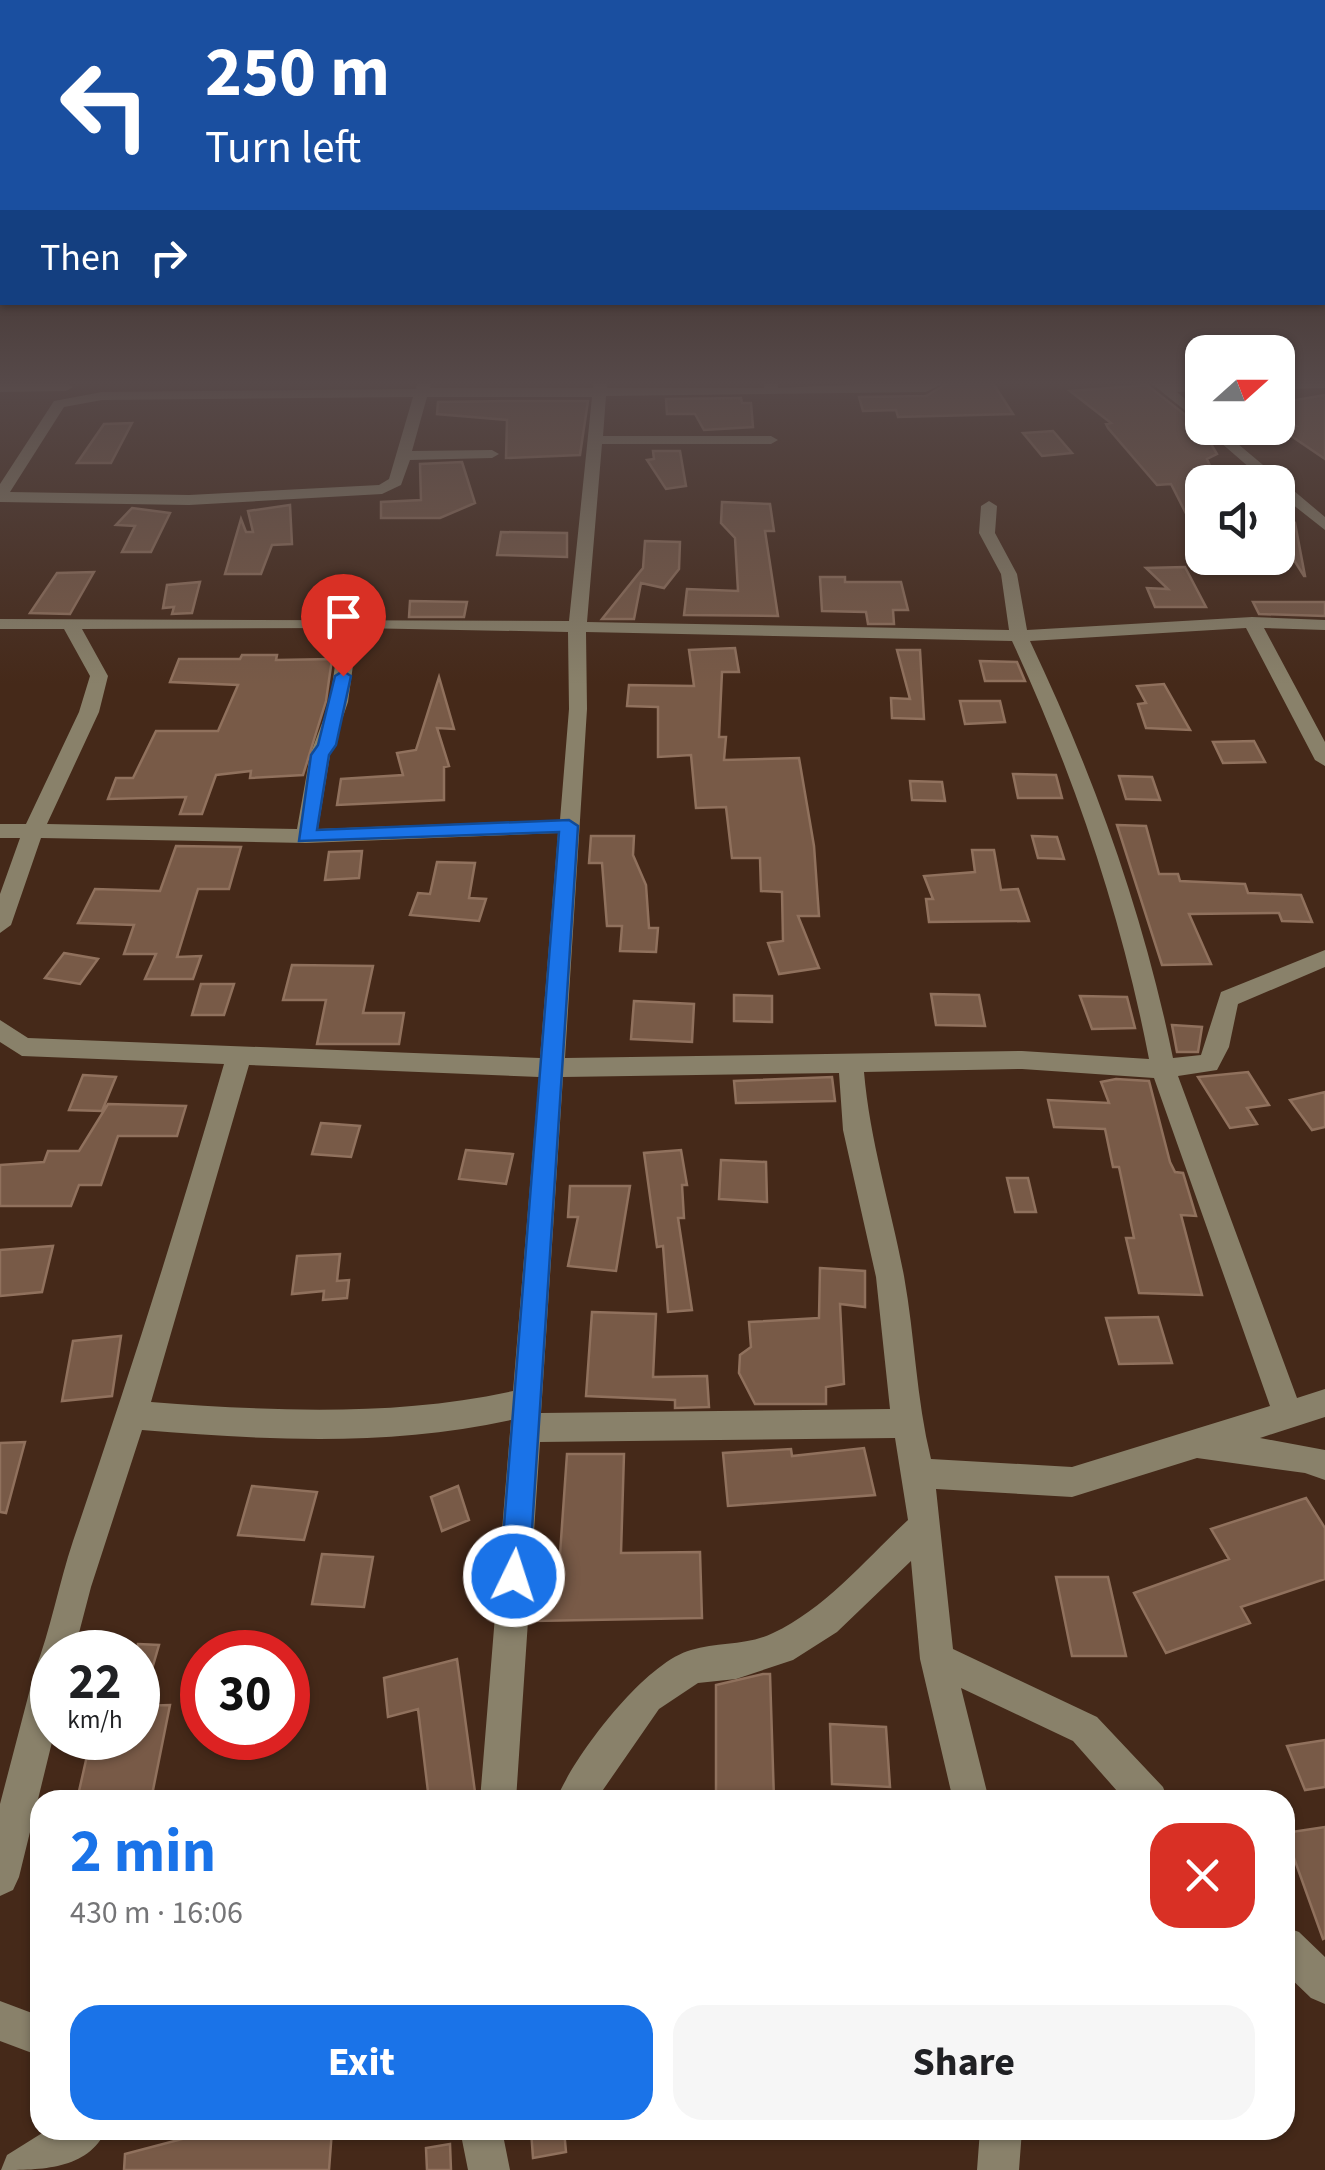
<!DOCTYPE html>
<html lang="en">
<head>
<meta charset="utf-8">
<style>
	:root { --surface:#fff; --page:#f6f6f6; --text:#202124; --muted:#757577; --accent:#1a73e8 }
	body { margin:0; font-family:"Source Sans 3",sans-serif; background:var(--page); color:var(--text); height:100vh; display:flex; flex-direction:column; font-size:38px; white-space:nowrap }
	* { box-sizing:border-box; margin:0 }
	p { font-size:32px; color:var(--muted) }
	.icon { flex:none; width:55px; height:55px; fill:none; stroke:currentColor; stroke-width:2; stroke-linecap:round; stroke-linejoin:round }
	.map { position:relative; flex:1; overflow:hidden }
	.side { position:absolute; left:30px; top:1790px; width:1265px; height:350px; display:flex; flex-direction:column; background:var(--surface); border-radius:30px; box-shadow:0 2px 8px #0004 }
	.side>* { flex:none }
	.banner { position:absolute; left:0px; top:0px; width:1325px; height:305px; box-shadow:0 2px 8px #0004; background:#1a4fa0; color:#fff; overflow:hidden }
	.needle { width:65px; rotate:69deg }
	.buttons { position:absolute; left:1185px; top:335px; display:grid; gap:20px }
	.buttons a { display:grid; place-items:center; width:110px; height:110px; border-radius:20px; background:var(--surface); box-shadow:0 2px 8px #0004; font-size:50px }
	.speed { position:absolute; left:30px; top:1630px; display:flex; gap:20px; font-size:50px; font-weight:700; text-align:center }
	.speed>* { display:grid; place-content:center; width:130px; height:130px; border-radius:50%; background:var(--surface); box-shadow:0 2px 8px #0004; line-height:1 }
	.speed small { font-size:25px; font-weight:400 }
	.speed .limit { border:15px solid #d22; background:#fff; color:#111 }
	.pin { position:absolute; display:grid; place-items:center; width:85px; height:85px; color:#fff; margin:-102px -42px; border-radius:50% 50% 50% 0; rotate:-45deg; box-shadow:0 0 10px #0007 }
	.pin .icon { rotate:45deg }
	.me { position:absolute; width:110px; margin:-55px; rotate:4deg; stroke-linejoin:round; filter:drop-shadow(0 0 8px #0008) }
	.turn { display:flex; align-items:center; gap:35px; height:210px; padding:0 40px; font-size:45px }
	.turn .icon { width:130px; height:130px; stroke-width:2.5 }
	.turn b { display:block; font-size:70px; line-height:85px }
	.then { display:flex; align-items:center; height:95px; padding:0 40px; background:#0003; gap:20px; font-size:38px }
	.round { display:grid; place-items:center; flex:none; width:105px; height:105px; border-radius:30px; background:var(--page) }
	.overview { display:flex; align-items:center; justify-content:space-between; height:170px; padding:0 40px }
	h1 { font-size:60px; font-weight:700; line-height:75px; color:var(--accent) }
	.action { display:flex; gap:20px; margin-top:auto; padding:20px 40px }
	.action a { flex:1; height:115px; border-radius:30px; background:var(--accent); color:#fff; font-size:40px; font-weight:700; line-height:115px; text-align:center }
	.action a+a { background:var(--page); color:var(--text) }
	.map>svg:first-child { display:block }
</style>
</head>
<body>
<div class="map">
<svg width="1325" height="2170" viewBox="0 0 1325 2170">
	<rect width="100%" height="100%" fill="#452919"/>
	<path fill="#785a47" stroke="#90715d" stroke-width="2.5" d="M953 380H991L1013 414 898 417 896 410 863 411 859 397 926 396Z
		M1147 385 1201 427 1217 454 1207 459 1217 482H1202V545L1171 484 1157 485 1108 428 1106 424 1111 423 1070 391Z
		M1325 395V459L1278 427 1296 426 1278 413V403Z
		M741 398 742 403H751L753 427 704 430 695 414H667L666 399Z
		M512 401H588L580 455 506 458 507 420 437 414 438 402Z
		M132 423 111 463H77L104 424Z
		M1053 431 1072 453 1042 456 1023 433Z
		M653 451H680L686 486 666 489 647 460 654 459Z
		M462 462 475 503 440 518H381V502L421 500 420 464Z
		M722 502 770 504 774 531H765L778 616 684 615 687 589 738 591 735 538 721 523Z
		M290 505 292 544 272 545 261 574H225L241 519 246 532H253L248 511Z
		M132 508 170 513 151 552H122L135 526 116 525Z
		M1295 523 1305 576H1304L1278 535V525Z
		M501 532 567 533V557L497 555Z
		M645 541 680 542 679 569 664 588 641 583 634 619H602L643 568Z
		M1185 567 1206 607H1155L1147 588 1168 589 1146 568Z
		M94 572 70 614 30 613 57 573Z
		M820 577H845V582H901L908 610H893L894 624H868L866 612 822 611Z
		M200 582 192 613 172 614 174 607 163 608 167 585Z
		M410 601 467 602 464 617H409Z
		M1253 602H1325V616L1259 614Z
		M735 648 739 672H722L719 737H726L724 760 799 758 814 846 819 916H798L819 968 779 974 768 943 783 941 782 892 761 891 760 858H732L726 807 696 808 691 755 658 757V707L627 706 629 685 694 686 689 650Z
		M897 650H920L924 719 892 718 891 698 910 699Z
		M242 655H277L276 660 332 659 326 701 303 775 250 778 251 771 216 775 202 814H180L186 797 108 799 116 778H133L156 731H218L238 685 170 682 179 659H240Z
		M980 661 1017 662 1025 681H985Z
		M439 677 454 729 437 728 449 766 444 767V800L337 805 341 779 403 775 397 753 416 750Z
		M1164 684 1190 730 1146 728 1138 704 1146 703 1137 686Z
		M960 701H1000L1005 722 965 724Z
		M1254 741 1265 762 1223 763 1213 742Z
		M1013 774 1056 775 1062 798H1018Z
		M1119 776 1152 777 1160 800 1126 799Z
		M910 781 942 782 945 801 912 800Z
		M1117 825 1146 826 1159 874H1178L1180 881 1245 884 1248 893 1301 895 1312 922 1282 921 1279 913 1189 914 1211 964 1162 965Z
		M591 836H634L633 855 646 885 649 928H658L656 952 620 951 622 926H607L602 863H589Z
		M1032 836 1057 837 1064 859 1038 858Z
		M176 846 241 847 229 889H198L177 957 201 956 193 979H145L156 954H124L134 925 78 923 95 889 160 891Z
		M972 850H994L1001 890 1018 889 1029 921 929 922 926 899H933L924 876 975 872Z
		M362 851 359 878 325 880 329 852Z
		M437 862 475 863 469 898 486 899 479 921 410 915 418 893 430 894Z
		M64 953 98 959 80 984 45 978Z
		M292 965 373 966 363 1013H404L399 1044H317L326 1000H283Z
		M201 984H234L224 1015H192Z
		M931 994 979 995 985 1026 936 1025Z
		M734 995 772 996V1022L734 1021Z
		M1080 996 1127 997 1135 1028 1092 1029Z
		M634 1001 694 1004 692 1042 631 1039Z
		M1172 1025 1202 1027 1198 1052H1177Z
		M1248 1072 1269 1105 1247 1108 1257 1124 1230 1128 1198 1077Z
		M83 1075 116 1077 102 1111 69 1110Z
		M832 1077 835 1101 736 1103 734 1081Z
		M1116 1079 1149 1081 1170 1162 1175 1172 1183 1173 1196 1216 1181 1215 1202 1295 1139 1293 1126 1238H1134L1119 1167H1113L1105 1129 1054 1127 1048 1100 1109 1103 1101 1082Z
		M1325 1092V1127L1312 1130 1290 1100Z
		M108 1104 186 1106 177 1136H118L101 1185H79L71 1206H0V1165L44 1162 48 1151H79Z
		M321 1123 360 1126 351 1157 312 1154Z
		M466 1150 513 1154 506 1184 459 1179Z
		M681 1150 687 1185H682L684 1218H678L692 1310 668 1312 663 1246 657 1247 644 1153Z
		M721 1160 766 1162 767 1202 719 1199Z
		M1007 1178H1028L1036 1212H1015Z
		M570 1186H630L616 1271 568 1266 578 1217H568Z
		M53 1246 42 1292 0 1296V1250Z
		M340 1254 337 1281 349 1280 347 1298 323 1300 324 1291 292 1294 297 1256Z
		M820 1268 865 1271V1307L840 1304 844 1384 826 1387V1404H755L739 1373 740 1355 751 1347 749 1322 819 1318Z
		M592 1312 656 1314 653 1377 707 1376 709 1407 675 1408V1400L586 1396Z
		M1158 1317 1172 1363 1119 1364 1106 1318Z
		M121 1336 112 1396 62 1401 73 1341Z
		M25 1442 6 1513 0 1512V1443Z
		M864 1448 875 1495 728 1506 723 1453 791 1449 792 1456Z
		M567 1454H624L621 1553 700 1552 702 1618 533 1621 536 1555 560 1554Z
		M252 1486 317 1492 304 1540 238 1535Z
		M458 1486 469 1520 442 1531 431 1497Z
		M1306 1498 1325 1528V1579L1241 1607 1250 1623 1166 1653 1134 1593 1229 1559 1211 1529Z
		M322 1554 373 1557 364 1607 312 1604Z
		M1056 1577H1108L1126 1656H1072Z
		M138 1644 159 1645 143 1700 138 1699Z
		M457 1659 475 1792 429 1800 418 1709 388 1717 384 1678Z
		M763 1674H770L774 1800H716V1685Z
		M170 1705 151 1800H77L91 1738H138V1706Z
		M830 1724 886 1727 890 1787 832 1784Z
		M1325 1740V1787L1305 1790 1287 1746Z
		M1325 1827V1938L1323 1939 1285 1833Z
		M216 2130H332L329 2170H124L125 2154Z
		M531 2130H564L566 2152 533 2158Z
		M450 2144 451 2170H427L426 2148Z"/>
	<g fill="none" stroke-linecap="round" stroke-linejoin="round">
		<path fill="#89816a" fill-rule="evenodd" d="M418 380H432L430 388H593L594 380H608L607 388H764V380H778V388L950 380 926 392 606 396 603 436H771L778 440 771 444H602L587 622 1009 630 1001 574 979 533 981 506 989 501 997 506 995 533 1017 574 1027 630 1252 617 1325 620V630L1264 628 1325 742V766L1315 760 1246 628 1030 641C1094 776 1143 912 1173 1058L1201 1055 1221 992 1325 950V967L1238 1004 1229 1047 1217 1070 1178 1076 1297 1398 1325 1389V1417L1260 1438 1325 1450V1480L1305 1473 1197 1458 1072 1497 936 1489 953 1649 1097 1717 1163 1787 1168 1800H1125L1073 1741 961 1688 989 1800H953L920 1659 911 1561 837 1632 793 1660 736 1679 698 1683 659 1709 596 1800H556C574 1756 644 1663 691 1650 718 1642 747 1646 773 1633 825 1609 866 1559 908 1520L895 1438 540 1442 516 1800H480L511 1420C389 1447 265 1440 142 1430L91 1587 74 1652H52L53 1738 19 1877 13 1890 0 1896V1804L35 1670C50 1632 59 1583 73 1541 127 1383 177 1226 224 1064L22 1056 0 1042V1020L28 1038 540 1058 558 833 306 843 41 838 11 925 0 933V894L20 838H0V824H26L79 712 90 676 64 629H0V619L569 621 592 397H427L412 451 492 450 499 454 492 458 410 460 401 485 382 494 189 505 0 502V484L54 401 102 392 416 389ZM413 397 389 479 379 485 189 495 10 492 64 407 102 400ZM340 628 330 702 310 755 297 829 47 824 99 712 108 676 82 629ZM358 628 568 632 569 709 560 820 318 829 330 755 348 702ZM586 632 1012 641C1074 775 1121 914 1149 1059L1022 1051 565 1058 587 709ZM249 1065 539 1077 513 1391C393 1417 272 1411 151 1402ZM1022 1069 1154 1078 1270 1406 1072 1467 931 1459C916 1398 915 1337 904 1276 891 1207 870 1142 864 1072ZM839 1073 843 1130 876 1277 890 1409 541 1413 563 1077Z
			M1147 380 1202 383V391L1177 392 1202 413V424Z
			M1325 380V388L1278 389V381Z
			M0 384 66 383 73 387 66 391 0 392Z
			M1204 428H1219L1325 517V530L1278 493V482H1266Z
			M1285 1927 1299 1932 1325 1957V2004L1311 1998 1285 1973Z
			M0 2001 40 2016V2056L0 2041Z
			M47 2130H106C88 2170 40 2170 1 2170L7 2155Z
			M460 2130H502L510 2170H468Z
			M980 2130H1022L1019 2170H977Z"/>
	</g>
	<linearGradient id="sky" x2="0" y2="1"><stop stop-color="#26170e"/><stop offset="0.56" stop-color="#564949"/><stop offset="1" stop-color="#564949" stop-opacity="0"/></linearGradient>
	<rect width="1325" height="684" fill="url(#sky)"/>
	<path fill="#1a73e8" stroke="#114b97" stroke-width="2.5" d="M343 671 351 676 336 745 329 755 317 830 569 820 578 826 529 1576 525 1587 514 1591 504 1587 500 1576 559 832 299 841 311 755 318 745 335 676Z"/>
</svg>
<div class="buttons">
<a><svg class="needle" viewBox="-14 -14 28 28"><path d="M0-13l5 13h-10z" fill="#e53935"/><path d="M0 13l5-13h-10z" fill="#757577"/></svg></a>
<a><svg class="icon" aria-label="sound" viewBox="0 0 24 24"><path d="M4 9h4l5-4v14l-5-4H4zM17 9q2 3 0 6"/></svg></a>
</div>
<div class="speed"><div>22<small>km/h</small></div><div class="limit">30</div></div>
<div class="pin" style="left:343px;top:676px;background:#d93025"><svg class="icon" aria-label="arrive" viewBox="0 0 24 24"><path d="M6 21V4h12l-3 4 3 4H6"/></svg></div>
<svg class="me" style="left:514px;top:1576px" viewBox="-20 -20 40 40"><circle r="17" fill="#1a73e8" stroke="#fff" stroke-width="3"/><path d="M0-11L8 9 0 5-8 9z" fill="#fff"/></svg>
<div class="banner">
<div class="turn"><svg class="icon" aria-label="left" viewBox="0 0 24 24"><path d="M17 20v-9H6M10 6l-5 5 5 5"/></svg><div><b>250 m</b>Turn left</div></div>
<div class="then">Then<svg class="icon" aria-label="right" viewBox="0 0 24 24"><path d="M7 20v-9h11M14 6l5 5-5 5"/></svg></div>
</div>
<section class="side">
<div class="overview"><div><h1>2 min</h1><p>430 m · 16:06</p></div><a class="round" style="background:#d93025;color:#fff"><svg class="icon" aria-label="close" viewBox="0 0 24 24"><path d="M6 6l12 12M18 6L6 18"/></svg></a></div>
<div class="action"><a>Exit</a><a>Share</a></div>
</section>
</div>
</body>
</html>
